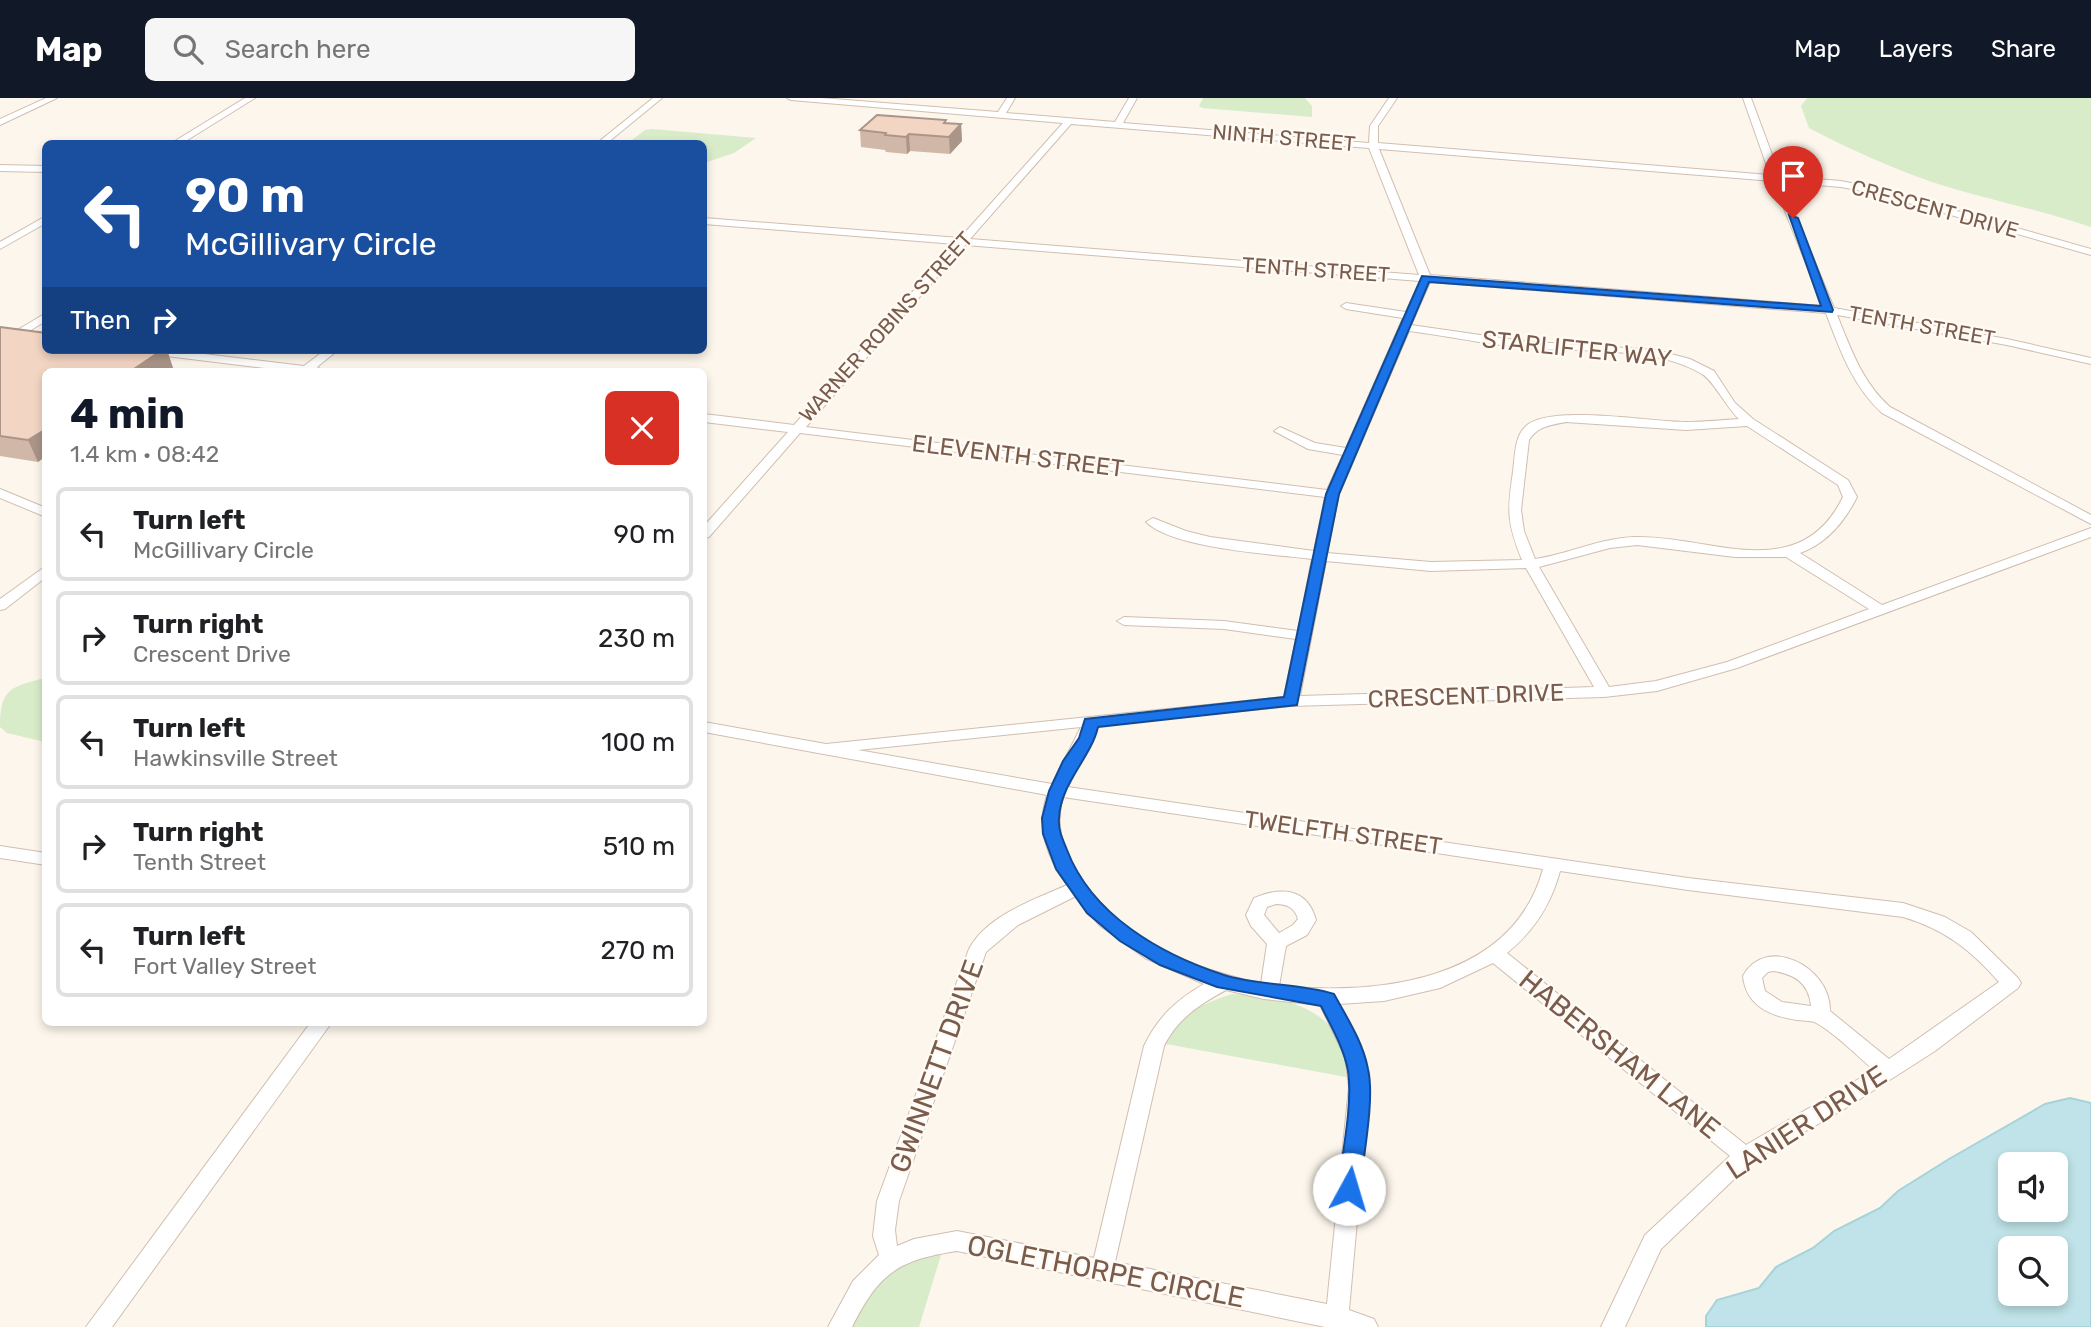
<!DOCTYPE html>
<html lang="en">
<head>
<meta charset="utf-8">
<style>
	:root { --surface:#fff; --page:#f6f6f6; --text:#202124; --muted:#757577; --line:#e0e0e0; --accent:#111827 }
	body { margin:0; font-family:Rubik,sans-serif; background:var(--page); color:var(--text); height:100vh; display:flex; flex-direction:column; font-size:26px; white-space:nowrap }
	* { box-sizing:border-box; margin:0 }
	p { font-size:23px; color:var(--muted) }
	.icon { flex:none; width:38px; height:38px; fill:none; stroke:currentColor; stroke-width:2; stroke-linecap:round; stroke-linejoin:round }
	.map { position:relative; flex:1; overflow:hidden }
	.side { position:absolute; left:42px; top:270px; width:665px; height:658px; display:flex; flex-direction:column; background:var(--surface); border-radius:10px; box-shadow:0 4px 10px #0003 }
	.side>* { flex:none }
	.top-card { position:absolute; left:42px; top:42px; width:665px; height:214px; border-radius:10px; box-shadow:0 4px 10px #0003; background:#1a4fa0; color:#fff; overflow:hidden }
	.buttons { position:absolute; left:1998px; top:1054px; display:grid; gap:14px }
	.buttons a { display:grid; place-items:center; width:70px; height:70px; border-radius:10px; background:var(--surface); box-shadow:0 4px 10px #0003; font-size:35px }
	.pin { position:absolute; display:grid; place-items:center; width:60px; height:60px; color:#fff; margin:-72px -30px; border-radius:50% 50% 50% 0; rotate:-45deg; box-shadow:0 0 7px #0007 }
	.pin .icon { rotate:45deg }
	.me { position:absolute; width:77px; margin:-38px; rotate:6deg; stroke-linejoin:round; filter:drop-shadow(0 0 5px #0008) }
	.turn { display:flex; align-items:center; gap:24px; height:147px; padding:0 28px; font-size:32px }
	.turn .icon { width:91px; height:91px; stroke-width:2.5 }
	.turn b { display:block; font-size:49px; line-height:60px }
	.then { display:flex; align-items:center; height:66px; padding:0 28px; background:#0003; gap:14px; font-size:26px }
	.round { display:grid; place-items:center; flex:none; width:74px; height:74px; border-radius:10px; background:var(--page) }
	.head { display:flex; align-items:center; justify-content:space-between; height:119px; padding:0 28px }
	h1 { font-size:42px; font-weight:700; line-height:52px; color:var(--accent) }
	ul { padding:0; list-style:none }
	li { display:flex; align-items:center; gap:21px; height:94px; margin:0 14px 10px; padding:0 14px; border:4px solid var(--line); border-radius:10px }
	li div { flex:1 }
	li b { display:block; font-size:26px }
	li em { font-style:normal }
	header { display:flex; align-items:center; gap:42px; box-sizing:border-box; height:98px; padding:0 35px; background:var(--accent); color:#fff }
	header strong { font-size:33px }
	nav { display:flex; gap:38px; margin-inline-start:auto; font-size:24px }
	.search { width:490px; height:63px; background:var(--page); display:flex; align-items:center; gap:18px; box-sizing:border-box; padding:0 24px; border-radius:10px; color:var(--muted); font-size:26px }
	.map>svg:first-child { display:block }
</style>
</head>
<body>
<header>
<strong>Map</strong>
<div class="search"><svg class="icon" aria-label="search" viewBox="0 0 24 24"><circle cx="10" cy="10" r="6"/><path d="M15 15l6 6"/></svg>Search here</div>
<nav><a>Map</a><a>Layers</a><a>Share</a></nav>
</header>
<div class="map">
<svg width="2091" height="1229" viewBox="0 0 2091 1229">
	<rect width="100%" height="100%" fill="#fdf6ec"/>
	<path fill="#d8ecc9" d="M1203 0H1305L1312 8V19L1202 10 1199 8Z
		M1807 0H2091V129C2038 111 1984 101 1932 84 1889 69 1849 51 1809 30L1801 8Z
		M652 31 756 40 734 55 704 65V46L628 45 645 32Z
		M45 580V644L7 635 0 629C0 590 11 589 45 580Z
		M1232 896C1272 897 1329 906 1343 951 1345 960 1345 970 1346 979L1166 946C1184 913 1197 908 1232 896Z
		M929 1155 941 1157 919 1229H846L866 1195 895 1168Z"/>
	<path fill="#bfe3e8" stroke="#a5d3da" stroke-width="2" fill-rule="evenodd" d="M2070 1000 2091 1005V1229H1706V1218L1717 1202 1759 1190 1776 1169 1813 1150 1834 1133 1880 1110 1898 1093 1949 1061 2045 1006ZM2011 1066H2056V1111H2011ZM2011 1150H2056V1195H2011Z"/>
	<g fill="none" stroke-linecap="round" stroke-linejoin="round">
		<g stroke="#d1beb0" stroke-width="2">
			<path id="minor" d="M46 0H57L0 27V21Z
				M245 0H255L181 46H170Z
				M653 0H662L606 46H596Z
				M787 0H821L998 14 1007 0H1015L1006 15 1115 24 1129 0H1137L1123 25 1369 45 1370 28 1389 0H1397L1378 28V45L1770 77 1743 0H1751L1780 78 1841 83 1879 91 2091 151V157L1877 96 1841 89 1782 84 1834 210 2007 241 2091 260V266L2007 247 1837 217C1851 251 1862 284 1890 309L2091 417V426L1882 315C1852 287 1840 252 1826 215L1430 184 1411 227 1522 243 1656 252 1690 261 1714 273 1735 305 1753 321 1848 382 1857 399C1845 423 1826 446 1800 455L1882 507 2091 430V439L1737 570 1657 593 1604 599 1291 608 1098 627 1068 689 1688 780 1903 805 1945 819 1971 834 2018 880 2021 885 2018 890 1935 953 1846 1010 1752 1064 1661 1151 1625 1229H1601L1645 1137 1730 1058 1493 865 1440 890 1384 903 1339 906 1365 959 1369 989 1349 1212 1374 1221 1378 1229H1325L957 1153C898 1162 879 1175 852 1229H828L853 1183 879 1157 873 1138 877 1103 969 851C987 817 1034 802 1067 787 1047 759 1036 730 1047 697L704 634V624L826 646 1284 599 1296 541 1224 531 1124 527 1117 523 1124 519 1224 523 1298 533 1312 461C1273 456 1174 451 1146 424L1153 420 1186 433 1210 439 1314 453 1325 399 800 335 709 439 704 440V428L788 334 704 324V316L794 327 955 146 704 126V120L960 140 1063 25 791 2ZM1071 26 1369 50 1419 177 970 141ZM1379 51 1773 83 1823 208 1430 177ZM965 147 1420 183 1406 214 1346 205 1341 208 1346 211 1403 220 1346 350 1315 345 1280 329 1274 333 1308 351 1343 357 1327 392 806 329ZM1409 233C1447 238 1486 246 1525 250 1578 254 1657 248 1702 276 1713 282 1727 310 1739 321 1721 322 1703 324 1685 324 1650 324 1551 306 1526 328 1514 339 1515 359 1513 374 1507 413 1507 425 1522 462L1431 464 1327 455 1339 396ZM1566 324 1686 332 1747 328 1838 387 1843 399C1799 489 1710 437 1635 439 1600 440 1569 456 1535 461L1524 433 1521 412 1529 342C1538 328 1551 327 1566 324ZM1637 447 1735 459H1786L1869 511 1727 564 1656 583 1609 589 1539 469 1610 450ZM1326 463 1431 473 1526 470 1594 589 1300 598ZM1081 629 1052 686 858 652ZM1063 699 1543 771C1512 884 1378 897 1279 888L1286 848 1307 837 1316 822C1307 789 1280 789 1254 800L1246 817 1251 828 1267 846 1261 886C1226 877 1192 868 1160 851 1111 825 1044 759 1063 699ZM1560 773 1688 792 1903 819C1944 831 1971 852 1999 884L1889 961 1830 913C1831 868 1765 836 1743 878 1746 908 1770 918 1797 922 1804 923 1813 922 1818 926 1838 938 1856 957 1874 972L1746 1047 1507 855C1534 833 1551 807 1560 773ZM1076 798 1099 827 1145 860 1204 886C1176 902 1158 919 1144 948L1094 1160 957 1133 914 1141 897 1148 895 1132 899 1103 986 854 1018 827ZM1276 806C1287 806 1295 810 1298 821L1293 827 1279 835 1264 817 1267 809ZM1773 873C1794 876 1809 885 1811 908L1782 904 1765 893 1762 880 1768 874ZM1226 892 1264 901 1320 907 1345 959 1349 989 1327 1206 1115 1164 1164 948C1177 921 1200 906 1226 892Z
				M0 67 46 68V74L0 73Z
				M46 118V125L0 151V144Z
				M46 215V223L19 239 9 237Z
				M136 252H171L304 268 325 252H338L317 269 324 273H289L142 255Z
				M0 391 46 410V419L0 400Z
				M46 468V479L5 511 0 512V501Z
				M0 748 46 755V767L0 760Z
				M311 924H332L112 1229H86Z"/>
		</g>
		<use href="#minor" fill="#fff" fill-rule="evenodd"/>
	</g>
	<path fill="#d1b7a8" d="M946 25 961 26 962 43 950 56 910 53 907 56 886 54 885 52 861 49 860 32Z
		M0 229 46 252H167L173 270 169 273H46V358L38 364 0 358Z"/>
	<path fill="#aa9588" d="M961 26 962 43 950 56 949 39Z
		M909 36 910 53 907 56 906 39Z
		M162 252H167L173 270 169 273H131Z
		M46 331V358L38 364 28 342Z"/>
	<path fill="#f3d5c3" stroke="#aa9588" stroke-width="2" d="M877 17 946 22 944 25 961 26 949 39 909 36 906 39 885 37 886 35 860 32Z
		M0 229 46 235V252H162L131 273H46V331L28 342 0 338Z"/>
	<path fill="#1a73e8" stroke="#114b97" stroke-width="2" d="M1789 117 1798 120 1833 212 1832 214 1429 184 1339 396 1297 607 1098 629C1091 660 1060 685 1059 721 1058 732 1063 742 1067 752 1092 817 1160 856 1224 877 1259 888 1299 885 1334 896 1347 920 1363 944 1368 971 1375 1001 1363 1059 1360 1091L1357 1098 1349 1101 1342 1098 1338 1091C1342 1057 1353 1005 1348 973 1344 950 1331 928 1321 908L1217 889 1160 867 1120 843 1087 815 1056 771 1043 736 1042 720 1049 693 1063 663 1079 640 1085 621 1284 599 1326 396 1422 178 1821 208Z"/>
	<g text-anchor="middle" stroke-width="5" stroke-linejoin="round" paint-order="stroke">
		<g font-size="21" fill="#7a5c4d" stroke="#fffaf3">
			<text transform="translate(1284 40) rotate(5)" y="7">NINTH STREET</text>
			<text transform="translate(1935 111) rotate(15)" y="7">CRESCENT DRIVE</text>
			<text transform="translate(1316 172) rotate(4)" y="7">TENTH STREET</text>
			<text transform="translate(1922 228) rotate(10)" y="7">TENTH STREET</text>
			<text transform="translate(886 229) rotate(-48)" y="7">WARNER ROBINS STREET</text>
		</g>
		<g font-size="24" fill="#7a5c4d" stroke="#fffaf3">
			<text transform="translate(1577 251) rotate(6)" y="8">STARLIFTER WAY</text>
			<text transform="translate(1018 358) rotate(7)" y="8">ELEVENTH STREET</text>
			<text transform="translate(1466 598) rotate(-2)" y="8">CRESCENT DRIVE</text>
			<text transform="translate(1343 735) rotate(8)" y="8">TWELFTH STREET</text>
		</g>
		<g font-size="28" fill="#7a5c4d" stroke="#fffaf3">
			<text transform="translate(1620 956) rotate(39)" y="10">HABERSHAM LANE</text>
			<text transform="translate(936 968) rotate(-70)" y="10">GWINNETT DRIVE</text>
			<text transform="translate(1806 1024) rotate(-33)" y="10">LANIER DRIVE</text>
			<text transform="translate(1106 1173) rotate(11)" y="10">OGLETHORPE CIRCLE</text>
		</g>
	</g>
</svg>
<div class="buttons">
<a><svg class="icon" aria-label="sound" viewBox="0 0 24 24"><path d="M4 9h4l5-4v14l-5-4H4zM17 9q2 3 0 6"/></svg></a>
<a><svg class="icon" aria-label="search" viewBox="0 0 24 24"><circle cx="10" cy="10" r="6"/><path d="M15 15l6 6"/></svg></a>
</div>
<div class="pin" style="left:1793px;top:120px;background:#d93025"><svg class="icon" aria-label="arrive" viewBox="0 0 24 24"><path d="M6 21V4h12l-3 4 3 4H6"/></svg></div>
<svg class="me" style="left:1349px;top:1091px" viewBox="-20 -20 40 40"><circle r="19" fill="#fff"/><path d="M0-13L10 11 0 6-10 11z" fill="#1a73e8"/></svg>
<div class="top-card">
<div class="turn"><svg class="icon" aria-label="left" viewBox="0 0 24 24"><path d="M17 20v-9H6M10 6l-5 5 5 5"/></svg><div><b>90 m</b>McGillivary Circle</div></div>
<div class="then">Then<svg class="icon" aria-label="right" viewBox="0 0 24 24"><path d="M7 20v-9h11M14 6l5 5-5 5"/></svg></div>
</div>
<section class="side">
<div class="head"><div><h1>4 min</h1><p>1.4 km · 08:42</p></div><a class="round" style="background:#d93025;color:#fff"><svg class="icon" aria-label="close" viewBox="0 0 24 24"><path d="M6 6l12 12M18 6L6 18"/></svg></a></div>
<ul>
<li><svg class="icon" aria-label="left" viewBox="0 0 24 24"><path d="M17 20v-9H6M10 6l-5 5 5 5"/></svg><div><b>Turn left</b><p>McGillivary Circle</p></div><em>90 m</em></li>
<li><svg class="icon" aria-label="right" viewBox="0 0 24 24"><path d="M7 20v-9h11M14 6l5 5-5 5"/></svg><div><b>Turn right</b><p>Crescent Drive</p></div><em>230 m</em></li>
<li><svg class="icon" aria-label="left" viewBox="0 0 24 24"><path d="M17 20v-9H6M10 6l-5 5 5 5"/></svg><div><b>Turn left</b><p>Hawkinsville Street</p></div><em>100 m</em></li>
<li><svg class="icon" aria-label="right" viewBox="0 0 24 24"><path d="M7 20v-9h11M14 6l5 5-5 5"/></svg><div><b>Turn right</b><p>Tenth Street</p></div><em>510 m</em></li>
<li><svg class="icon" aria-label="left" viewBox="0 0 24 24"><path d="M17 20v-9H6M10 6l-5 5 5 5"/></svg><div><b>Turn left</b><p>Fort Valley Street</p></div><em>270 m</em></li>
</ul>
</section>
</div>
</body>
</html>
